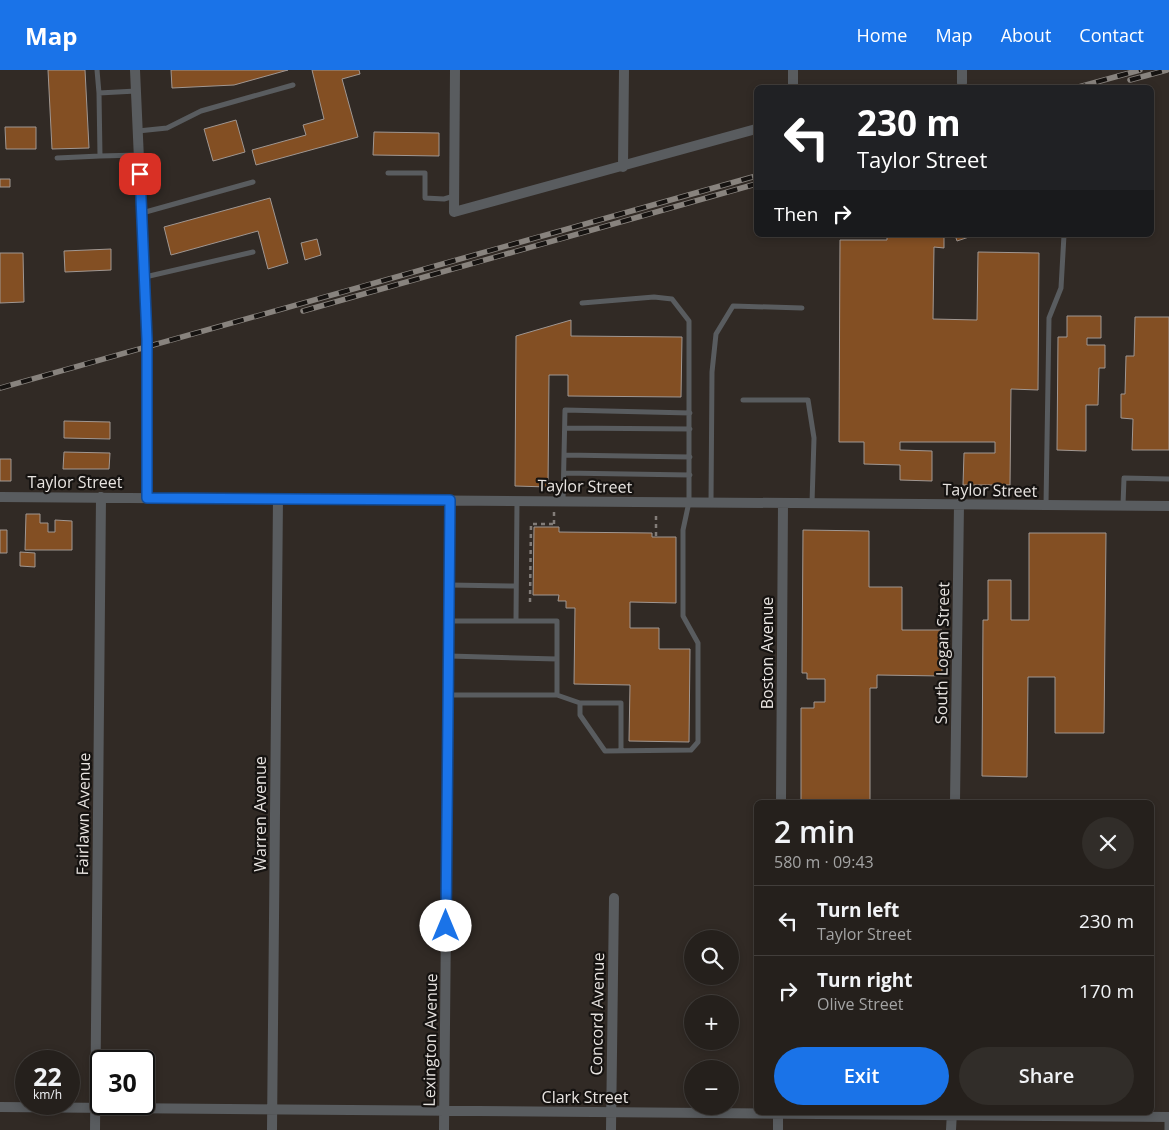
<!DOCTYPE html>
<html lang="en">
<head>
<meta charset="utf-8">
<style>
	:root { --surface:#25201c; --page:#312d29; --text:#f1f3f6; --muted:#a3a3a3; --line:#423e3b; --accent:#1a73e8 }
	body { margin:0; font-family:"Open Sans",sans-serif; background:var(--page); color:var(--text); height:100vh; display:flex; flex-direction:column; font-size:19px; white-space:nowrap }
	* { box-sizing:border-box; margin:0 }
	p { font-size:16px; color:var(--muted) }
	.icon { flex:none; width:28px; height:28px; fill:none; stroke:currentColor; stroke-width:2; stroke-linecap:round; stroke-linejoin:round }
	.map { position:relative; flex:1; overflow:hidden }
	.details { position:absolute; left:754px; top:730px; width:400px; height:315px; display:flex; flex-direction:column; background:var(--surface); border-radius:8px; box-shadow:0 2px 8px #0003,0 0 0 1px var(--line) }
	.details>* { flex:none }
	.banner { position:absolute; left:754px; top:15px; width:400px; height:152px; border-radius:8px; box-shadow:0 2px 8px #0003,0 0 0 1px var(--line); background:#202124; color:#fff; overflow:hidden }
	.fabs { position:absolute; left:684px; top:860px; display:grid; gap:10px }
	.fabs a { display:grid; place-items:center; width:55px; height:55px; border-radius:50%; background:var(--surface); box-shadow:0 2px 8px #0003,0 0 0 1px var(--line); font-size:25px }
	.speed { position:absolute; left:15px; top:980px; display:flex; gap:10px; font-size:25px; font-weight:700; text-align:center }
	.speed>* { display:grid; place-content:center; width:65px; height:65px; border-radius:50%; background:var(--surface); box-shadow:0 2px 8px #0003,0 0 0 1px var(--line); line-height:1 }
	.speed small { font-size:12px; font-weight:400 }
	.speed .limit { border:2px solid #111; border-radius:8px; background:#fff; color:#111 }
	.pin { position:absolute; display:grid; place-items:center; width:42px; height:42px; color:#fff; margin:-21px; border-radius:10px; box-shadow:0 2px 8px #0006 }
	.me { position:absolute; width:55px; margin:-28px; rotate:0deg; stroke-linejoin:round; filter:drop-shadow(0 0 4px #0008) }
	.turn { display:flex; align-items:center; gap:18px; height:105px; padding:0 20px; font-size:22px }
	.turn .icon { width:65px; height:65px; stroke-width:2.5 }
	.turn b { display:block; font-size:35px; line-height:42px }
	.then { display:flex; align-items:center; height:48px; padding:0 20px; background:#0003; gap:10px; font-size:19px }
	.round { display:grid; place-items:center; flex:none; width:52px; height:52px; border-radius:26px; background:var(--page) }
	.headline { display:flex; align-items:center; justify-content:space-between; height:85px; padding:0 20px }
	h1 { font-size:30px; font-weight:600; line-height:38px }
	.cta { display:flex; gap:10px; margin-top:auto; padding:10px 20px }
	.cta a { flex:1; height:58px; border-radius:30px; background:var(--accent); color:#fff; font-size:20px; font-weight:600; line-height:58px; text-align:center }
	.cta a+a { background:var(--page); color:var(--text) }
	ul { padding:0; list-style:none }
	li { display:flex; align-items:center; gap:15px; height:70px; padding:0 20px; border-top:1px solid var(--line) }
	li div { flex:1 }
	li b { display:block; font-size:19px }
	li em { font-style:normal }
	header { display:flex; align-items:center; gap:30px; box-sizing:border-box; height:70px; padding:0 25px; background:var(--accent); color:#fff }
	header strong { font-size:24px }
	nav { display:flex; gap:28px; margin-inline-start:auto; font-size:18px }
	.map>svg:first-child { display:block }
</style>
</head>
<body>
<header>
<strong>Map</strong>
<nav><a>Home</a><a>Map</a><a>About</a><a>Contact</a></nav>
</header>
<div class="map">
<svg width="1169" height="1060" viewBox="0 0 1169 1060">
	<rect width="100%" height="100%" fill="#312a25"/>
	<path fill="#834f23" stroke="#a09792" d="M48 0H85L89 78 52 79Z
		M171 0H288L234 15 172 18Z
		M312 0H359L360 4 342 9 358 67 256 95 252 80 306 65 303 55 324 49Z
		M236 50 245 82 213 91 204 59Z
		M5 57H36V79H6Z
		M374 62 439 63V86L373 85Z
		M0 109H10V117H0Z
		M270 128 288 193 268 199 258 161 171 185 164 157Z
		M887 165H944V178L934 177 933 249 977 250 978 182 1039 183 1038 320 1011 319 1010 415H963L964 383H995V372H900V380L932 381V411L900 410V395L864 394V372H839L840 170H887Z
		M955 165H975L957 171Z
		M317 169 321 185 305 190 301 173Z
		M111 179V200L65 202 64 181Z
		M0 183H23L24 232 0 233Z
		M1067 246H1101V268H1087V275H1105V298H1099L1098 335H1086V381L1057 380 1058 267H1067Z
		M1135 247H1169V380H1132L1133 349 1121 348V324H1125L1126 286H1134Z
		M571 250V266L682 267 681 327 568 326V305H549L548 417 515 416 516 266Z
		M64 351 110 352V369L64 368Z
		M64 382 110 383 109 399H63Z
		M0 389H11V411H0Z
		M26 444H40V453H48V462H55V450L72 451V480H25Z
		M534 457H559V462L652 463V467H676V533L630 532V558H659V579H690L689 672 629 671 630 615 574 614 575 538H566V531H558L559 525H533Z
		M0 460H7V483H0Z
		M803 460 869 461V517H902V560H942V606L877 605V618H870V732H801V638H814V632H825V609H807V603H802Z
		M1029 463H1106L1104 663H1055V607H1028L1027 707 982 706 983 550H988V510H1011V550H1029Z
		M20 482 35 483V497L20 496Z"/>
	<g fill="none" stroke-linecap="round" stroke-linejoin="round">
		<path stroke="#837d79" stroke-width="2.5" stroke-dasharray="4 4" stroke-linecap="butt" d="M554 442V457
			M656 466V443
			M530 532 531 454H554"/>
		<path stroke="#595c5f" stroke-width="5" d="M97 0 99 23 136 21
			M138 61 167 58 201 41 293 15
			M100 86 139 85
			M57 88 100 86 99 23
			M388 103H425V128L444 129 454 126
			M142 143 253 112
			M145 207 253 182
			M582 233 654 227 672 229 689 251V432L683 460V546L698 573V672L691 680 605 681 580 645V633H621V681
			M743 330H808L814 368 812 433
			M565 358 690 359
			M564 385 690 387
			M564 403 690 405
			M563 431 565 340 690 343
			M711 432 712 302 716 264 733 236 802 238
			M1046 435 1049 248 1061 218 1064 165
			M1123 435 1124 408 1169 409
			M449 515 516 516
			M449 551H516L517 431
			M516 551H557V589
			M448 625H557V589L449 586
			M557 625 580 633
			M1167 1047V1060"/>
		<path stroke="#595c5f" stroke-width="10" d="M135 0 147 269V428
			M455 0 454 142 756 59
			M962 13V0
			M793 18V0
			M623 97 624 0
			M0 427 1169 436
			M781 732 783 433
			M955 732 959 434
			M0 1037 1169 1047
			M95 1060 101 427
			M272 1060 278 428
			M444 1060 450 430
			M611 1060 614 828
			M778 1060V1042
			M951 1060 952 1042"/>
		<g stroke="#88837e" stroke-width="5.5">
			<path id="rail" d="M1130 10 1167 0
				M1075 18 1140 0
				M303 241 756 114
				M0 318 756 106"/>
		</g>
		<use href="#rail" stroke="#161311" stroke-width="4" stroke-dasharray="11" stroke-linecap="butt"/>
	</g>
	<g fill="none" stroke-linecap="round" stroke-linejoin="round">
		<g stroke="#114b97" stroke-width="12">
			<path id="route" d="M140 104 147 269V428L450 430 446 856"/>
		</g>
		<use href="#route" stroke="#1a73e8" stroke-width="9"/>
	</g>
	<g text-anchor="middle" stroke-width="4.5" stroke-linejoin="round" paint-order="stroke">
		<g font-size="16" fill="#e8e4e1" stroke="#161311">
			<text x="75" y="418">Taylor Street</text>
			<text transform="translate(585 416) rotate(1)" y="6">Taylor Street</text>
			<text transform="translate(990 420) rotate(1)" y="6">Taylor Street</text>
			<text transform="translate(767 583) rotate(-90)" y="6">Boston Avenue</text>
			<text transform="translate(942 583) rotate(-89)" y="6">South Logan Street</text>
			<text transform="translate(83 744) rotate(-89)" y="6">Fairlawn Avenue</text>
			<text transform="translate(260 744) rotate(-90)" y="6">Warren Avenue</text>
			<text transform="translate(597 944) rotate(-89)" y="6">Concord Avenue</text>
			<text transform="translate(430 970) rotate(-89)" y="6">Lexington Avenue</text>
			<text x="585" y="1033">Clark Street</text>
		</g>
	</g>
</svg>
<div class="fabs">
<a><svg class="icon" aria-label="search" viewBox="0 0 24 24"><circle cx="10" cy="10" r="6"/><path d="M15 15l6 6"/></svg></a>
<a>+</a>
<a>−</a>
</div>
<div class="speed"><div>22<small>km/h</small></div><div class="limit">30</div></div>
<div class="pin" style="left:140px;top:104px;background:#d93025"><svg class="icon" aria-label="arrive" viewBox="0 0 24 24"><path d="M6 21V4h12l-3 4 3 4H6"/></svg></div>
<svg class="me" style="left:446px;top:856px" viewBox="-20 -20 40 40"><circle r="19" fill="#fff"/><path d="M0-13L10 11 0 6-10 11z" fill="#1a73e8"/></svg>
<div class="banner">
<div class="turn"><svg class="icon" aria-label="left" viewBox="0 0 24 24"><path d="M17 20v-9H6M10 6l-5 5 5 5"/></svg><div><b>230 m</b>Taylor Street</div></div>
<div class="then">Then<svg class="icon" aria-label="right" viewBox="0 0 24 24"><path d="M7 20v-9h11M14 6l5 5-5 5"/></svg></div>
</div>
<section class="details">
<div class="headline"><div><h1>2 min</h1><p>580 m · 09:43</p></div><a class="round"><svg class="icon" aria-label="close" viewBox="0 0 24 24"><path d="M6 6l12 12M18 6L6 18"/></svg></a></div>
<ul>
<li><svg class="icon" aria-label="left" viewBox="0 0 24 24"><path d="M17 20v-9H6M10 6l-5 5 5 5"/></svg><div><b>Turn left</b><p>Taylor Street</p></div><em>230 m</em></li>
<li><svg class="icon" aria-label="right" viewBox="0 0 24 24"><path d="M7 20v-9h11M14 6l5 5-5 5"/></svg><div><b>Turn right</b><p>Olive Street</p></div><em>170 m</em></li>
</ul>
<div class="cta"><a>Exit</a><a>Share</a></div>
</section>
</div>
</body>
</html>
